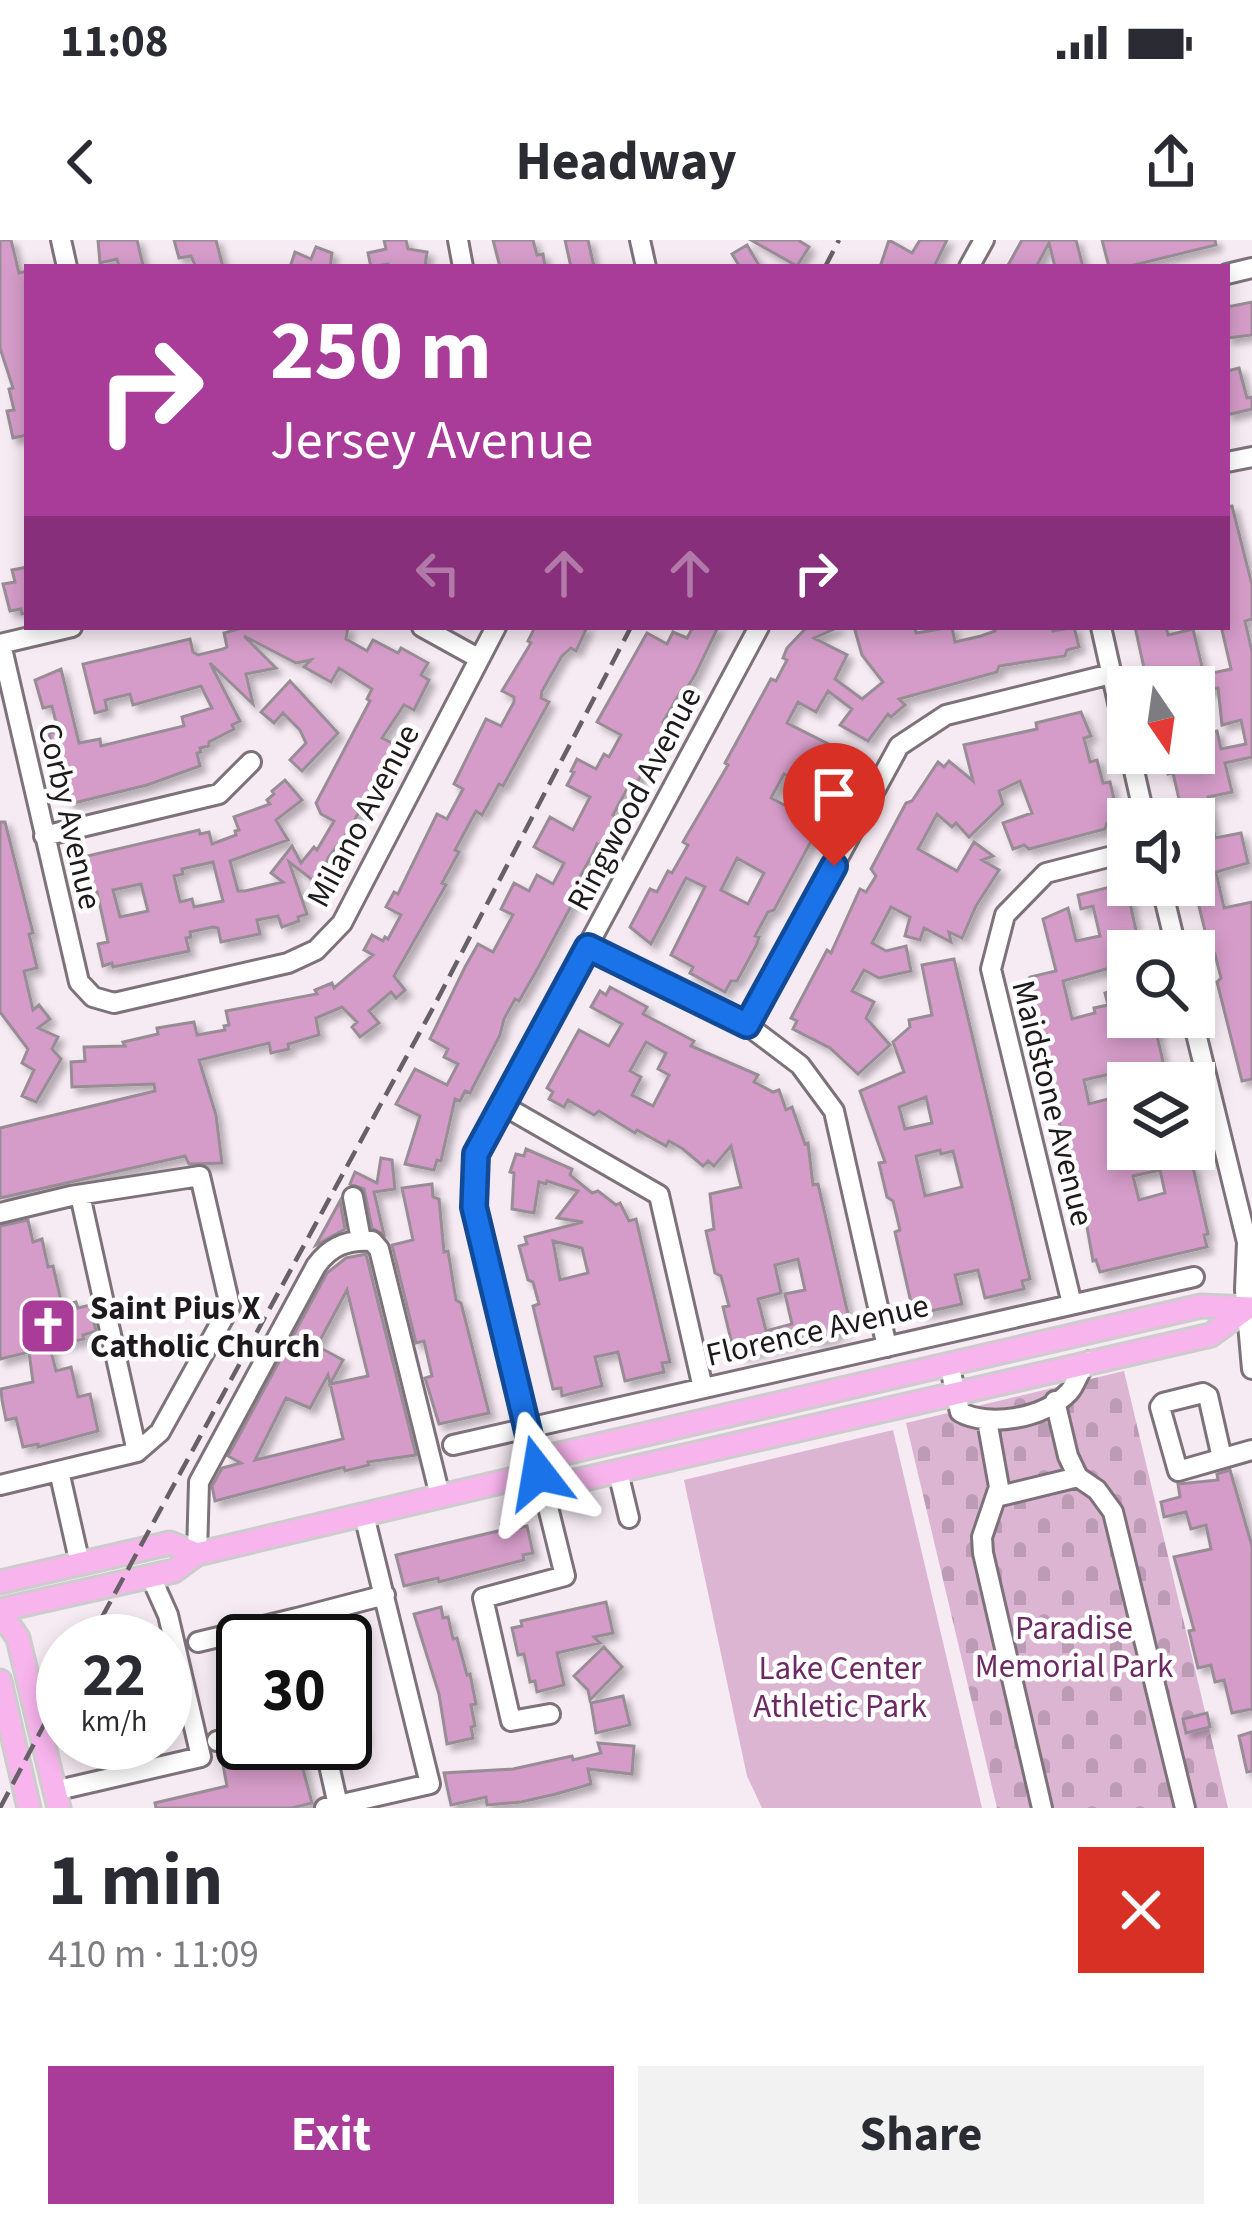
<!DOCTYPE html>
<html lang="en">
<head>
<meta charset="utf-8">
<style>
	:root { --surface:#fff; --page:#f2f2f3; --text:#2b2b33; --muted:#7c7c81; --accent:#a93b99 }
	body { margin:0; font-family:"Source Sans 3",sans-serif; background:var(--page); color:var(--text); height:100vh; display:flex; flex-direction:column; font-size:45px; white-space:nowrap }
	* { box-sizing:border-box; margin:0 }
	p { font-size:39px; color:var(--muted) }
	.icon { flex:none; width:66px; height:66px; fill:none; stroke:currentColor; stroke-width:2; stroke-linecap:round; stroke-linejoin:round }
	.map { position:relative; height:1568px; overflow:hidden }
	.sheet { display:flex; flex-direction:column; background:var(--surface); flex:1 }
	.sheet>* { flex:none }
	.top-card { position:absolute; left:24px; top:24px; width:1206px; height:366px; border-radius:0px; box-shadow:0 6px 18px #0003; background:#a93b99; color:#fff; overflow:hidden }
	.needle { width:78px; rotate:167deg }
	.buttons { position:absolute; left:1107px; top:426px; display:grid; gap:24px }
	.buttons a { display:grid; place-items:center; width:108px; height:108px; border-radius:0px; background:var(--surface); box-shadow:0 6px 18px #0003; font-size:60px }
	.speed { position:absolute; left:36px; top:1374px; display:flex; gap:24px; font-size:60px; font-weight:700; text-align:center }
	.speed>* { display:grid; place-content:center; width:156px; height:156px; border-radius:50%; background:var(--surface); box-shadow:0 6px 18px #0003; line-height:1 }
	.speed small { font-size:30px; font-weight:400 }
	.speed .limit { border:6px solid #111; border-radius:18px; background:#fff; color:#111 }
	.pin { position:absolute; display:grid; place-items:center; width:102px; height:102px; color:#fff; margin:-123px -51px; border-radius:50% 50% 50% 0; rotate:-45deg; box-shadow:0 0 12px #0007 }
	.pin .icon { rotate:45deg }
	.me { position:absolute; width:132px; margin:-66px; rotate:346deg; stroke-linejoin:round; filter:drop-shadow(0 0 9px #0008) }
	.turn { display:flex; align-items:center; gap:42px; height:252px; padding:0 48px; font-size:54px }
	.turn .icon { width:156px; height:156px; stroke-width:2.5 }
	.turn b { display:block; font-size:84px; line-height:102px }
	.lanes { display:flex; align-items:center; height:114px; padding:0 48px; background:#0003; justify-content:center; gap:60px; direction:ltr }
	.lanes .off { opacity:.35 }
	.round { display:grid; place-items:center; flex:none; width:126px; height:126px; border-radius:0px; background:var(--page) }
	.overview { display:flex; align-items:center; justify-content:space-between; height:204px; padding:0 48px }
	h1 { font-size:72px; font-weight:700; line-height:90px }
	.cta { display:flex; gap:24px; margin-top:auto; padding:24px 48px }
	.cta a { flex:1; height:138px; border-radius:0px; background:var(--accent); color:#fff; font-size:48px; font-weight:700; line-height:138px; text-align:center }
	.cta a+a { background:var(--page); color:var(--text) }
	.status { display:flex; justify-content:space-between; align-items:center; height:84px; padding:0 60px; background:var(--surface); direction:ltr }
	.status svg { height:33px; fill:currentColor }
	header { display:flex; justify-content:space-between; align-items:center; height:156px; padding:0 48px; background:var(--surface); font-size:54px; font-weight:700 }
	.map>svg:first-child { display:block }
</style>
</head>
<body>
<div class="status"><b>11:08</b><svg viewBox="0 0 49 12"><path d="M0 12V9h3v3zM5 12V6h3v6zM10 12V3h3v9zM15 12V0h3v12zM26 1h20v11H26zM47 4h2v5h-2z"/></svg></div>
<header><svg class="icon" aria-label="back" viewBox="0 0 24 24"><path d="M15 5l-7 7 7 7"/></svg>Headway<svg class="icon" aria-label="share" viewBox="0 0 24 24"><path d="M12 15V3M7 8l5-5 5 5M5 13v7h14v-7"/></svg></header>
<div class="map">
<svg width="1252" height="1568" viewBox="0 0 1252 1568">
	<defs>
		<pattern id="cemetery-stones" width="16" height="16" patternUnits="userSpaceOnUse" patternTransform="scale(3)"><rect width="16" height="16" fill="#dcb5d3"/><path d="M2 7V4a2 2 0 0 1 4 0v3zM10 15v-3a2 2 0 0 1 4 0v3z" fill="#bc9bb5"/></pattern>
		<filter id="shadow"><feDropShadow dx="5.5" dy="5.5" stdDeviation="3" flood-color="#0004"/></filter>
	</defs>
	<rect width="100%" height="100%" fill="#f6eaf3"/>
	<path fill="#dcb5d3" d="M893 1190 982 1568H762L747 1536 684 1240Z"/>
	<path fill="url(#cemetery-stones)" d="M1124 1131 1228 1568H997L906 1183Z"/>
	<path fill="#d59cc9" stroke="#988d95" stroke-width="3" fill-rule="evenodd" filter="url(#shadow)" d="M0 0H11L19 33 27 31V195L13 198 7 171 14 170 9 149 13 148 0 108Z
		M98 0H137L143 25 119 27 117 19 100 23Z
		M174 0H216L223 27H196L191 16 179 18Z
		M384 0H406L408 9 427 12 425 27H388V24L371 27 368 13 386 9Z
		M493 0H533L537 15 543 14 545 27H500Z
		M565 0H588L594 27H571Z
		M751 0H798L809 7 797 26Z
		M889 0 912 13 920 0H947L934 27H880Z
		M1022 0H1076L1083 27H1055L1049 3 1036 27H1007Z
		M1102 0H1215L1216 5 1126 27H1109Z
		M747 5 760 27H740L732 14Z
		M316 7 332 13 330 27H290L295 12 311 19Z
		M1252 62V95L1227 98V67Z
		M1239 128 1247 158 1252 157V169L1227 175V131Z
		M1232 266 1252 345V379L1245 381 1252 412V517L1225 523 1232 552 1208 557 1215 598 1241 593 1248 623 1216 632 1224 668 1252 662V839L1242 841 1217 742 1221 738 1215 714 1211 715 1194 646V579H1178L1176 569 1181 568 1173 533 1168 534 1165 520 1206 510 1202 495 1217 491 1221 509 1246 504 1241 480 1222 485 1218 448 1194 453 1189 437 1148 446 1135 387H1166L1168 395 1193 389 1204 435 1231 429 1222 390 1227 387V267Z
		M27 327V373L22 374 21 369 10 371 3 344 15 342 12 330Z
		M228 387H348L346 399 367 411 373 400 398 413 401 408 428 423 421 435 429 440 414 470 404 465 382 498 394 504 350 589 328 618 325 628 329 630 318 644 289 622 307 674 298 677 299 681 282 687 278 676 257 680 260 694 221 702 218 688 213 687 190 692 191 697 186 698 189 711 113 727 112 723 103 726 98 704 108 702 97 652 92 653 89 642 84 644 79 622 88 620 87 616 199 590 200 594 209 592 212 604 236 595 235 591 239 590 234 577 270 564 267 560 274 554 272 551 285 540 302 560 276 580 288 600 230 621 238 651H245L283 642 271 633 292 606 301 623 314 607 317 610 334 581 321 574 316 563 370 461 367 459 372 449 339 428 331 442 304 427 311 420 296 423 244 396 276 428 246 434 253 464 210 423 240 481 232 485 234 489 209 502V506L200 508 201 512 197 513 200 526 147 545 70 564 68 555 64 556 57 510 53 511 49 493 58 491 52 466 43 468 35 440 61 429 79 503 100 499 101 506 184 486 182 477 212 468 201 446 133 465 130 454 105 460 107 470 95 473 83 424 190 399 193 412 198 415 223 409 227 407 224 393 235 390ZM213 622 223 661 194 667 192 659 180 662 174 636 183 634 182 629ZM141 644 148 671 120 677 113 650Z
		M535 387H587L576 411 571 408 562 416 542 451 541 458 549 462 503 546 499 544 482 575 476 571 455 610 459 612 442 643 446 645 394 736 405 750 396 758 391 752 369 771 379 783 360 797 352 787 357 782 342 767 316 778 319 795 288 804 289 809 271 813 269 803 199 820 216 875 222 923 189 924 185 916 0 958V888L155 851 154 844 72 847 71 822 85 821 84 807 125 806 123 802 158 794 157 788 194 782 197 795 225 790 224 786 229 785 226 771 317 754 315 750 332 743 334 748 373 715 364 710 372 695 383 701 385 697 388 699 401 675 386 667 394 652 398 654 437 574 447 579 463 549 454 544 486 479 501 486 514 462V457L502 451 531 403 528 401Z
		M693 387H718L696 433 684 453 681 451 663 482 666 488 637 543 629 553 626 551 613 575 618 577 602 607 597 604 592 615 581 635 586 638 538 728 519 761 515 759 504 779 500 795 470 853 465 851 460 861 455 859 441 921 437 920 434 930 405 924 420 876 396 864 415 829 447 845 458 824 444 817 448 809 430 799 465 727 478 704 493 712 513 675 501 669 514 643 529 651 537 635 553 644 564 623 534 607 550 577 573 590 590 557 567 545 574 532 571 531 577 519 596 529 604 514 609 517 621 495 597 482 647 393 667 404 673 392 687 398Z
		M807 387H839L814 398 847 415 835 439 862 459 883 442 862 415 854 387H915L916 393 952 387 955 402 981 396 995 391 994 387H1052L1053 391 1074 387 1079 407 1067 410 1065 416 999 426 997 432 899 459 905 465 891 477 888 474 868 501 840 485 852 469 828 451 816 472 798 462 787 483 856 518 774 670 768 672 755 696 759 697 757 704 737 741H731L725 752 690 733 693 727 671 715 705 647 686 638 651 704 630 687 650 649 657 652 668 631 672 633 688 605 683 602 728 525 725 523 771 439 776 441 787 420 783 418 787 408ZM784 534 805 545 792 569 771 558ZM737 618 764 633 748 664 721 650Z
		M290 441 338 493 302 531 290 520 306 503 300 490 283 473 274 483 261 472Z
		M1081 472 1091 496 1084 498 1090 522 1097 520 1103 543 1110 542 1119 580 1107 583 1105 589 1029 609 1024 605 1013 609 1003 583 1032 573 1020 541 999 551 1003 564 969 597 956 583 952 587 937 574 918 609 957 631 974 602 993 616 982 620 999 630 976 666 962 698 949 692 951 702 924 688 920 700 905 696 910 677 891 667 872 703 886 711 906 706 911 731 879 738 864 730 852 751 874 762 866 778 890 805 858 834 830 808 793 789 797 781 791 778 827 710 831 713 860 649 866 652 876 636 871 629 906 563 912 561 938 522 944 527 949 521 973 541 964 505 1037 489 1036 483Z
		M0 582H5L33 693 29 694 37 728 24 731 33 770 39 765 50 779 38 788 58 797 52 809 61 819 36 862 22 856 34 830 22 823 28 809 0 772Z
		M1122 644 1125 656 1129 658 1138 700 1128 702V723L1063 741 1072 779 1095 773 1094 768 1108 765 1105 753 1128 746V783L1158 777 1160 790 1156 791 1164 826 1168 825 1171 839 1128 843V889H1123L1121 881 1127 909H1185L1189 928 1193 927 1208 994 1204 995 1207 1007 1100 1032 1096 1020 1093 1021 1081 953 1075 950 1029 753 1033 749 1030 737 1056 731 1043 679 1068 668 1076 701 1100 696 1093 666 1081 669 1078 655ZM1110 834 1116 857 1089 864 1084 840ZM1160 930 1165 953 1139 960 1133 936Z
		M954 719 1030 1039 1022 1041 1024 1049 985 1058 978 1030 955 1035 962 1064 922 1073 920 1065 912 1067 895 992 900 990 893 961 887 957 879 923 885 922 860 851 904 832 893 802 910 787 909 780 932 775 922 725ZM926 857 932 883 905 889 899 867ZM940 910 941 914 953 911 962 947 925 956 916 916Z
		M610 747 647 767 643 774 694 801 691 806 758 835 754 842 773 852 779 850 786 870 792 867 805 904 808 903 813 945 818 944 848 1074 843 1078 846 1090 832 1094 833 1097 815 1101 814 1097 740 1115 737 1103 732 1104 723 1067 729 1066 721 1036 715 1033 706 991 714 989 710 954 741 947 731 906 714 926 708 921 703 926 683 909 669 901 666 906 637 890 635 893 599 871 594 875 568 860 564 867 549 859 553 852 547 848 579 790 609 806 622 784 591 767 600 751 606 755ZM646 802 666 813 658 829 669 835 653 866 632 855 641 837 630 831ZM798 1019 805 1050 785 1054 792 1084 766 1091 758 1059 781 1053 775 1025Z
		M526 909 572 929 570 935 592 953 598 951 616 965 620 963 629 981 636 979 670 1122 662 1123 664 1132 625 1141 618 1112 595 1117 602 1146 562 1156 561 1148 553 1149 533 1066 539 1064 533 1042 528 1040 519 1006 527 1004 525 997 583 982 557 978 578 951 547 941 546 944 539 942 534 973 512 969 514 933 510 932 516 914 524 916ZM553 1001 582 1008 588 1033 560 1040Z
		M381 918 392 920 395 949 374 952 384 995 372 988 364 949 350 944 355 932 377 943Z
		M432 944 433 957 439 959 444 1012 448 1011 456 1060 461 1063 489 1173 439 1184 425 1138 432 1136 424 1101 416 1103 392 1005 413 1000 402 948Z
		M340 961 345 989 316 1005Z
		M28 980 33 1002 42 999 48 1027 53 1026 62 1065 76 1062 78 1068 90 1065 96 1091 83 1095 84 1099 50 1107 56 1131 71 1127 78 1157 90 1154 98 1191 38 1207V1204L23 1207 16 1178 6 1180 2 1160 1 1149 33 1142 29 1112 0 1119V986Z
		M366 1014 416 1215 368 1222 369 1225 345 1231 344 1227 215 1261 212 1246 222 1228 241 1223 228 1216 327 1033 346 1018ZM347 1050 368 1136 330 1144 343 1120 317 1106ZM328 1135 343 1199 255 1220 286 1158 310 1168Z
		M1230 1230 1252 1306V1469L1232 1473 1224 1440 1215 1442 1211 1425 1198 1428 1189 1391 1194 1390 1174 1317 1211 1309 1206 1285 1191 1289 1186 1272 1164 1277 1161 1262 1180 1257 1178 1244 1218 1240 1217 1234Z
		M516 1280 518 1288 527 1286 533 1313 523 1315 524 1320 439 1342 438 1338 404 1346 396 1315 502 1290 501 1284Z
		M606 1362 613 1393 594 1397 600 1403 557 1413 564 1445 537 1452 535 1441 530 1442 524 1414 518 1415 512 1388 522 1386 521 1381Z
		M441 1367 443 1378 448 1377 453 1399 457 1398 467 1435 470 1434 476 1464 471 1465 475 1486 471 1487 473 1498 447 1504 439 1454 414 1374Z
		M604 1407 622 1427 590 1460 588 1450 574 1436Z
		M350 1437 364 1497 345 1502V1438Z
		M623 1456 630 1485 596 1493 591 1463Z
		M1207 1473 1210 1487 1186 1493 1183 1479Z
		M1252 1492V1531L1247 1532 1239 1496Z
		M257 1503H296L312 1563 292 1568H156L155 1563 227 1546 221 1514Z
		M598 1503 634 1506 632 1534 588 1529 591 1544 556 1554 521 1562 487 1565 486 1557 451 1565 444 1533 513 1529 572 1516 573 1520 601 1513Z"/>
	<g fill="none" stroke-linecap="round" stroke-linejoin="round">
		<g stroke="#7d727a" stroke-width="24">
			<path id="minor" d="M61 0 67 27
				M458 0 463 27
				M640 0 646 27
				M969 27 984 0
				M1227 34 1252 28
				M1227 222 1252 217
				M422 387 478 418
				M1101 387 1128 507
				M0 404 72 387
				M1 404 79 742 93 757 114 763 288 723 316 710 342 683 496 387
				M1130 513 1145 579
				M44 596 219 554 251 522
				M1161 645 1177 711
				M588 707 747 785 800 825 834 871 887 1107
				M1192 777 1247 1002 1245 1050 1252 1129
				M747 785 899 506 946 475 1111 434
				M501 864 659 955 703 1148
				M80 955 137 1212
				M353 957 361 1000
				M0 973 71 956 200 936 230 1066 160 1192 137 1212 0 1245
				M1072 1064 991 729 1005 675 1046 633 1128 612
				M949 1124 960 1172C989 1188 1045 1178 1069 1152 1078 1142 1077 1130 1090 1121
				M1055 1161 1068 1216 1078 1237 1097 1250 1113 1272 1185 1568
				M987 1180 999 1247 982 1297 983 1313 1042 1568
				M453 1205 1194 1037
				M1222 1218 1208 1156 1203 1153 1163 1163 1160 1167 1178 1231 1252 1210
				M59 1231 80 1324
				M618 1232 629 1278
				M996 1257 1078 1237
				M197 1314 199 1242 316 1026C330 1006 348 999 372 1001L379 1009 440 1256
				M297 1378 385 1355
				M198 1402 297 1378 302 1401
				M550 1474 511 1481 483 1358 565 1336 474 967 476 914 759 387
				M217 1501 243 1495
				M324 1503 338 1565
				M54 1551 201 1517 168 1375 151 1337
				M325 1568 430 1544 364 1275"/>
		</g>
		<g stroke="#cdcccd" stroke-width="27">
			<path id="major" d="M539 1233 558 1245 1211 1095 1246 1069
				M0 1342 170 1303 197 1314
				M0 1370 174 1331 197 1314 539 1233 551 1216 1201 1066 1252 1068
				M0 1372 18 1398 59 1568
				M0 1441 29 1568"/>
		</g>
		<use href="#minor" stroke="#fff" stroke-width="18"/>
		<use href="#major" stroke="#f8b5ed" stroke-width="21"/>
		<path stroke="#676066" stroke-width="4.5" stroke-dasharray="18 9" stroke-linecap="butt" d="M825 27 839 0
			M89 1401 433 768 631 387
			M0 1568 63 1449"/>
	</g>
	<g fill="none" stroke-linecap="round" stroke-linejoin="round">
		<g stroke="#114b97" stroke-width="30">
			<path id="route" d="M538 1233 474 967 476 914 588 707 747 785 834 626"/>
		</g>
		<use href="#route" stroke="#1a73e8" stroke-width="21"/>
	</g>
	<defs>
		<g id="church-square" transform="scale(3)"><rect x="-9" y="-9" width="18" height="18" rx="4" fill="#a93b99" stroke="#fff"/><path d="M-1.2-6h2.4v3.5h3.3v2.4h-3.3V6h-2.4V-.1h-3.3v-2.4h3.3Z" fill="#fff"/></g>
	</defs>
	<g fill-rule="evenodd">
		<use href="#church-square" x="48" y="1086"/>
	</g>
	<g text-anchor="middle" stroke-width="9" stroke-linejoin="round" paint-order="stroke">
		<g font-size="33" fill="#1d191c" stroke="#fff">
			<text transform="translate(633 558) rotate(-62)" y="12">Ringwood Avenue</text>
			<text transform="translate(362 575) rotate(-62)" y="12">Milano Avenue</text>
			<text transform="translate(71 576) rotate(77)" y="12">Corby Avenue</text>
			<text transform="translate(1054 863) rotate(76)" y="12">Maidstone Avenue</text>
			<text transform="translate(817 1089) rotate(-13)" y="12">Florence Avenue</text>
		</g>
		<g font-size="33" font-weight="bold" fill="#1d191c" stroke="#fff" text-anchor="start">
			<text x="90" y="1079">Saint Pius X<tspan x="90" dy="38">Catholic Church</tspan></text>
		</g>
		<g font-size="33" fill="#6d2963" stroke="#fff">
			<text x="1074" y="1399">Paradise<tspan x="1074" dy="38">Memorial Park</tspan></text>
			<text x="840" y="1439">Lake Center<tspan x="840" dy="38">Athletic Park</tspan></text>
		</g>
	</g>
</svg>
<div class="buttons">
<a><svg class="needle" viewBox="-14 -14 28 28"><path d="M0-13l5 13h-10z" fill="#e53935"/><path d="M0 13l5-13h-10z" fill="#7c7c81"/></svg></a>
<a><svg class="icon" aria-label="sound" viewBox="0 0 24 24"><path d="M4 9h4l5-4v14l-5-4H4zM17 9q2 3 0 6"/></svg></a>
<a><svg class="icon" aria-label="search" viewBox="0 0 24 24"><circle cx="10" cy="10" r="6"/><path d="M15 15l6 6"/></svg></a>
<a><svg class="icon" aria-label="layers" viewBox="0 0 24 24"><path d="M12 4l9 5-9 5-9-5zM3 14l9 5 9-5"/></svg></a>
</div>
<div class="speed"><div>22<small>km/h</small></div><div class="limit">30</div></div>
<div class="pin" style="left:834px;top:626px;background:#d93025"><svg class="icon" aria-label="arrive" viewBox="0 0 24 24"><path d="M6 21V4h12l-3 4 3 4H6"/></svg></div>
<svg class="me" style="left:538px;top:1233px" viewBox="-20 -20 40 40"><path d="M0-17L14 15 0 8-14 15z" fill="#1a73e8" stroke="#fff" stroke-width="4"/></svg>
<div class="top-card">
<div class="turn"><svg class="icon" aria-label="right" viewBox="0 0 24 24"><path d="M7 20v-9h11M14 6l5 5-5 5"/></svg><div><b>250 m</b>Jersey Avenue</div></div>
<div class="lanes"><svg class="icon off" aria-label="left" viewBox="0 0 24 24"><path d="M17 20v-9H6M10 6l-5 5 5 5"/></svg><svg class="icon off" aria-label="ahead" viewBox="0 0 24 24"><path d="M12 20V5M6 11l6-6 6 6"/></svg><svg class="icon off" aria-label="ahead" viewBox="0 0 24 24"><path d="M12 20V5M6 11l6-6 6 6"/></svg><svg class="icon" aria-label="right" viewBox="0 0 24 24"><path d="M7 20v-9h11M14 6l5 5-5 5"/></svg></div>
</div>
</div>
<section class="sheet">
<div class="overview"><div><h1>1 min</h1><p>410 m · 11:09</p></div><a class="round" style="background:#d93025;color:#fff"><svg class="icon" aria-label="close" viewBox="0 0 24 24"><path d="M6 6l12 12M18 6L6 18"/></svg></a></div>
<div class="cta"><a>Exit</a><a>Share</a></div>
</section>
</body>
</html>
